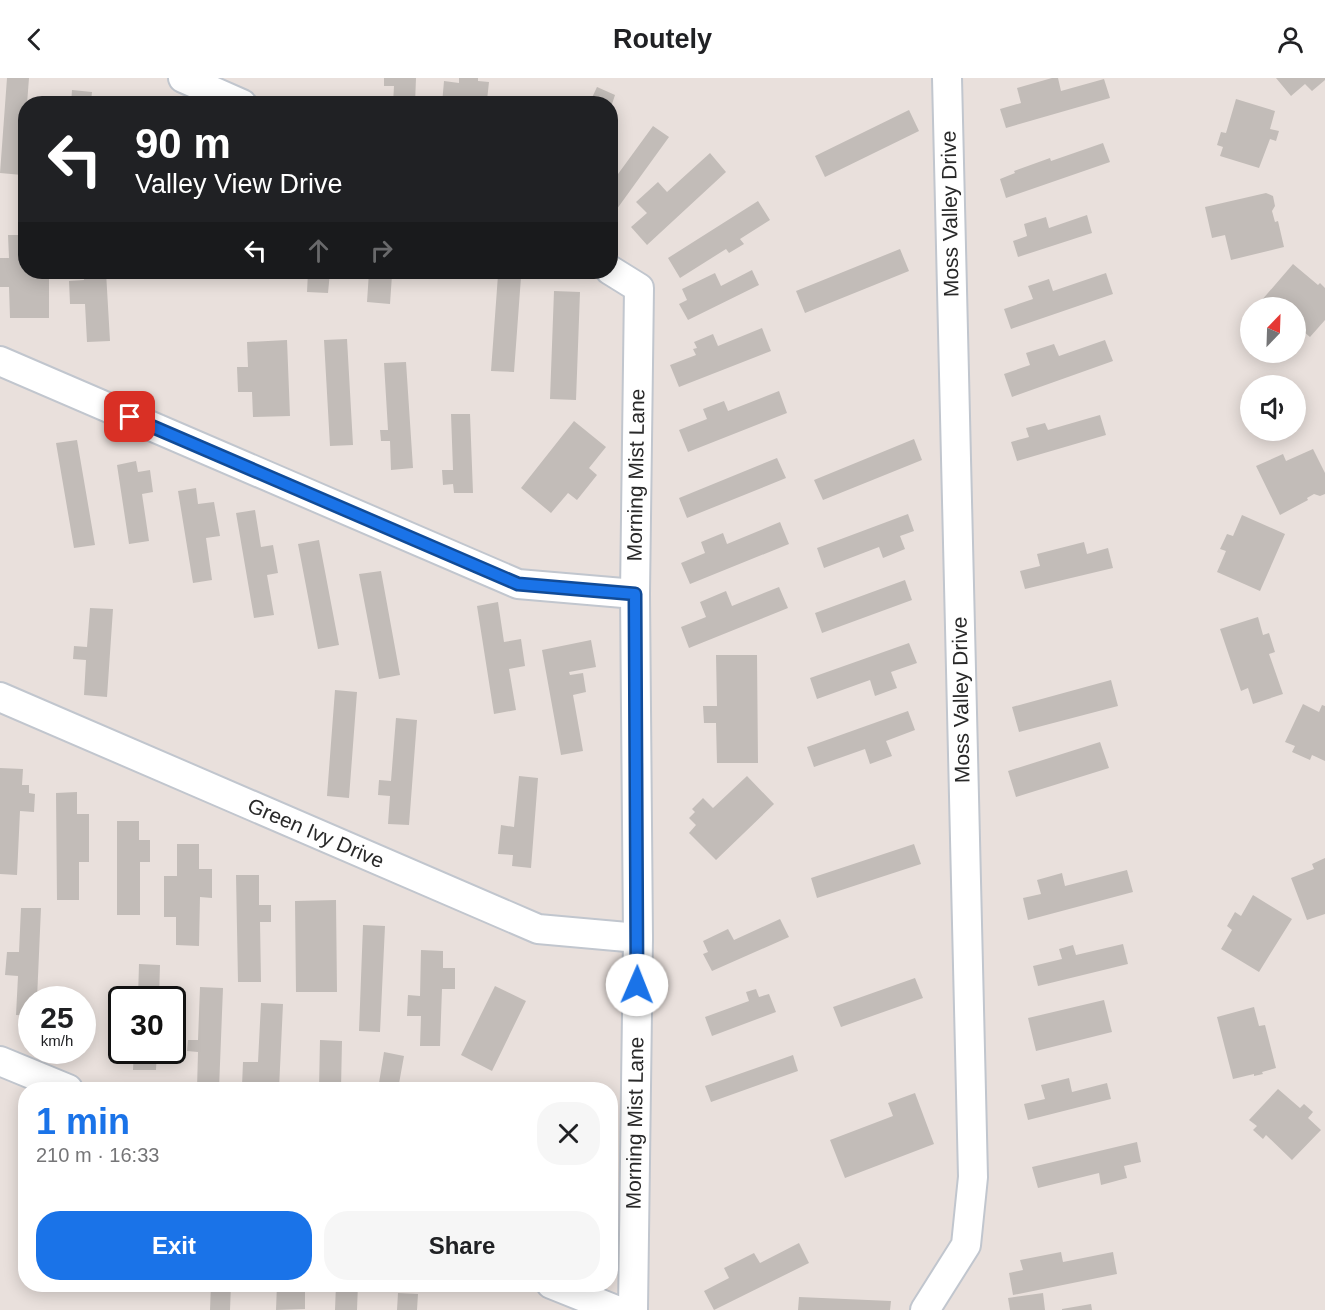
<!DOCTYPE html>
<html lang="en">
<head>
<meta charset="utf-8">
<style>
	:root { --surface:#fff; --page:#f6f6f6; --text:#202124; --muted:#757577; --accent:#1a73e8 }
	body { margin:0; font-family:Arial,sans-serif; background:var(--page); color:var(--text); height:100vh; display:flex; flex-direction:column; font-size:22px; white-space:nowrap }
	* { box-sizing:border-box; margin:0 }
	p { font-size:20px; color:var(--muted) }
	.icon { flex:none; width:33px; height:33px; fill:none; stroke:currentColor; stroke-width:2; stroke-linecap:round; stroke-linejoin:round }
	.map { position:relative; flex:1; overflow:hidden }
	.sheet { position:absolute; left:18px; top:1004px; width:600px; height:210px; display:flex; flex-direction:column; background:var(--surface); border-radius:24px; box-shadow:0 3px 15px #0003 }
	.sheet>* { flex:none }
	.guide { position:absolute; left:18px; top:18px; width:600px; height:183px; border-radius:24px; box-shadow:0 3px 15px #0003; background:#202124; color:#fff; overflow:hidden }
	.needle { width:39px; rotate:23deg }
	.tools { position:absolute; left:1240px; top:219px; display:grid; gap:12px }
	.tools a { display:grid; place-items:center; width:66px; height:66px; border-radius:50%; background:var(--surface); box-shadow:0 3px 15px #0003; font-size:30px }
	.speed { position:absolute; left:18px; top:908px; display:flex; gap:12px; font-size:30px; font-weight:700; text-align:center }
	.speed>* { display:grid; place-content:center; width:78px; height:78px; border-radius:50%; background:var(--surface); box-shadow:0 3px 15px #0003; line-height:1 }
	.speed small { font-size:15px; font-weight:400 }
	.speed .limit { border:3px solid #111; border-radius:9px; background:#fff; color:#111 }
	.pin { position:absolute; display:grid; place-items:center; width:51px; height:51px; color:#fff; margin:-26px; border-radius:12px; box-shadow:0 3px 9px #0006 }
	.me { position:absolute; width:66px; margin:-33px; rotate:1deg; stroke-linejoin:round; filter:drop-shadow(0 0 4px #0008) }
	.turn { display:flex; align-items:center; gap:21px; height:126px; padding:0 18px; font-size:27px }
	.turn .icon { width:78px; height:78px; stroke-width:2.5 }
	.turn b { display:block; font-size:42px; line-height:51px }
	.lanes { display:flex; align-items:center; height:57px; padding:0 18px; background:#0003; justify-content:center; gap:30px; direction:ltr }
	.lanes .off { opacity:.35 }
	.round { display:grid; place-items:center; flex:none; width:63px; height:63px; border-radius:24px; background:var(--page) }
	.head { display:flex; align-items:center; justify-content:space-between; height:102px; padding:0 18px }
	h1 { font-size:36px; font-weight:800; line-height:45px; color:var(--accent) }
	.action { display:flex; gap:12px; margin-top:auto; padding:12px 18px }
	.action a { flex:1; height:69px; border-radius:24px; background:var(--accent); color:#fff; font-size:24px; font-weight:800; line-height:69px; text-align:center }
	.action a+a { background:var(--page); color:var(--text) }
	header { display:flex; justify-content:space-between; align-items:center; height:78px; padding:0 18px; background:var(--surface); font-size:27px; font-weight:800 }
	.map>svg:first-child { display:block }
</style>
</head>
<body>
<header><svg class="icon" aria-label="back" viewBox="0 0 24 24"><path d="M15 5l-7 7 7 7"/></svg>Routely<svg class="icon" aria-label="person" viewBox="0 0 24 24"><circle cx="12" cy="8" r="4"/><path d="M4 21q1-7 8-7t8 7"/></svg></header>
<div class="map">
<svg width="1325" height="1232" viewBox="0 0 1325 1232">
	<rect width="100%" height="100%" fill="#e9e0dc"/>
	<path fill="#c2bcb8" d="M7 0H29L27 26H26L22 97 0 95Z
		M384 0H416L415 26H393L394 8H384Z
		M459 0H478V3L489 4 487 22 477 21 476 26H442L444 3 459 5Z
		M1052 0H1058L1061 13 1104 1 1110 20 1006 50 1000 31 1021 25 1017 10Z
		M1276 0H1325V2L1312 13 1305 6 1291 18Z
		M597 9 615 17 612 26H589Z
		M72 12 92 14 91 23 97 24V26H71Z
		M1236 21 1275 33 1270 51 1279 53 1276 63 1270 61 1259 90 1220 78 1223 69 1217 67 1221 54 1226 55Z
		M909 32 919 53 825 99 815 78Z
		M653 48 669 59 614 135 610 132V107Z
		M1103 65 1110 84 1006 120 1000 101 1015 95 1014 93 1050 80 1051 83Z
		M710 75 726 94 647 167 631 149 647 135 636 124 658 104 667 114Z
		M1266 115 1273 118 1275 128 1272 133 1275 144 1278 143 1284 169 1231 182 1225 157 1212 160 1205 129Z
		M758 123 770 142 740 161 744 166 729 175 726 171 680 200 668 180Z
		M1087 137 1092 155 1018 179 1013 163 1027 158 1024 146 1046 139 1049 150Z
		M8 157H26V194H49V240H10L9 209H0V180H9Z
		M900 171 909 193 805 235 796 213Z
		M1293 186 1318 207 1320 205 1325 210V242L1310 259 1296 247V230H1255Z
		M752 192 759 207 688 242 679 226 687 222 682 211 715 195 721 208Z
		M83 194H106L110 263 87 264 85 226H70L69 203 84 202Z
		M308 194H330L328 215 307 214Z
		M369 194H406L405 198 392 197 390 226 367 224Z
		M1106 195 1113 216 1011 251 1004 231 1033 221 1028 208 1049 201 1053 213Z
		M498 197 521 199 514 294 491 293Z
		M554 213 580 214 576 322 550 321Z
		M762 250 771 273 679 309 670 287 696 277 693 271 697 270 694 264 713 256 718 268Z
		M347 261 353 367 330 368 324 262Z
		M287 262 290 338 253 339 252 314H238L237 289H248L247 264Z
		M1105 262 1113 283 1012 319 1004 296 1030 287 1026 275 1054 266 1059 278Z
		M406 284 413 390 391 392 390 363H381L380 352H388L384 285Z
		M779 313 787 335 688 374 679 352 707 341 703 331 724 323 728 333Z
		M451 336H470L473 415H454L453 406 443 407 442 392H453Z
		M1100 337 1106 357 1017 383 1011 364 1029 359 1026 350 1045 345 1048 352Z
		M574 343 606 369 589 390 597 397 577 422 568 415 551 435 521 410Z
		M914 361 922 382 823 422 814 402Z
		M77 362 95 467 74 470 56 365Z
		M1313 371 1325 395V416L1320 418 1314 416 1307 420 1308 422 1280 437 1256 388 1283 376 1286 383Z
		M777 380 786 400 687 440 679 420Z
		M136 383 138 394 150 392 153 414 142 416 149 463 129 466 117 387Z
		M196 410 198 426 214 424 220 458 206 460 212 502 193 505 178 413Z
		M255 432 261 469 273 467 278 495 267 497 274 537 254 540 236 435Z
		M908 436 914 453 900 458 905 471 883 480 879 469 824 490 817 470Z
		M1242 437 1285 456 1260 513 1217 494 1226 473 1220 471 1227 456 1233 458Z
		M780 444 789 466 690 506 681 485 705 475 701 464 723 455 727 466Z
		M319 462 339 567 318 571 298 466Z
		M1084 464 1087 476 1108 470 1113 490 1025 511 1020 493 1040 488 1037 476Z
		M381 493 400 597 379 601 359 496Z
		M905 502 912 522 822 555 815 535Z
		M779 509 788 530 689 570 681 549 706 539 700 524 726 513 732 528Z
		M498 524 504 564 521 561 525 588 509 591 516 632 494 636 477 528Z
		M90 530 113 531 107 619 84 617 86 582 73 581 74 568 87 569Z
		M1258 539 1263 557 1269 555 1275 574 1269 576 1283 616 1253 626 1248 610 1241 613 1220 551Z
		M591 562 596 589 569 594 570 597 583 595 586 614 573 617 583 673 561 677 542 572Z
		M909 565 917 585 891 594 897 610 875 618 870 602 817 621 810 600Z
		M716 577H757L758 685H717L716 645H704L703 628H717Z
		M1111 602 1118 628 1019 654 1012 629Z
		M335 612 357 614 349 720 327 718Z
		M1303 626 1319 634 1322 627 1325 628V683L1312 677 1310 682 1292 674 1295 668 1285 664Z
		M908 633 915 652 886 663 892 678 870 686 865 671 814 689 807 669Z
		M396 640 417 642 409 747 388 746 390 718 378 717 379 702 391 703Z
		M1100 664 1109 690 1016 719 1008 693Z
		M0 690 23 691 22 707H29V715L35 716 34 734 20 733 17 797 0 796Z
		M519 698 538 700 531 790 512 788 513 777 498 776 501 747 514 749Z
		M747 698 774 726 716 782 689 755 696 747 689 740 695 734 692 731 703 720 713 730Z
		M77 714V736H89V784H79V822H57L56 715Z
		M117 743H139V762H150V784H140V837H117Z
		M177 766H199V791H212V820L200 819 199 868 176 867V839H164V798H177Z
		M914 766 921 786 817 820 811 800Z
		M1325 780V836L1307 842 1291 800 1314 791 1312 786Z
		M1127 792 1133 814 1028 842 1023 820 1041 816 1037 802 1062 795 1065 808Z
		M236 797H259V827H271V844H260L261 904H238Z
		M1253 817 1292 841 1259 894 1221 871 1232 852 1227 848 1235 834 1241 838Z
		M336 822 337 914H296L295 823Z
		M21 830H41L37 921H32V938L16 937 18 898 5 897 7 874H19Z
		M780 841 789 859 712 893 703 876 708 874 703 863 728 851 734 862Z
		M363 847 385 848 380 954 359 953Z
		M1123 866 1128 886 1038 908 1033 888 1062 881 1059 871 1073 867 1076 877Z
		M421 872 443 873V890H455V911H442L440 968H420L421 938H407L408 917 420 918Z
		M139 886 160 887 159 921H120V918L138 919Z
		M915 900 923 920 841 949 833 929Z
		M495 908 526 923 492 993 461 977Z
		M200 909 223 910 219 1011H197L198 974 187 973 188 962H198Z
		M756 911 759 919 769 916 776 934 712 958 705 939 749 923 746 914Z
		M1104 922 1112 954 1036 973 1028 940Z
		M261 925 283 926 279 1011H257V1009L242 1008 243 984H258Z
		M1254 929 1259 948 1265 947 1276 990 1262 994 1263 996 1254 998V996L1233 1001 1217 939Z
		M320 962 342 963 341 1011H319Z
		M134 972H157L156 992H133Z
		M384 974 404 978 398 1011H378Z
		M793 977 798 993 711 1024 705 1008Z
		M1069 1000 1072 1014 1107 1005 1111 1021 1028 1042 1024 1026 1045 1021 1041 1007Z
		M1278 1011 1300 1030 1304 1026 1313 1034 1308 1040 1321 1052 1292 1082 1266 1057 1263 1061 1253 1052 1257 1048 1249 1042Z
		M915 1015 934 1066 845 1100 830 1062 893 1038 888 1025Z
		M1137 1064 1141 1084 1124 1088 1127 1100 1101 1107 1099 1095 1038 1110 1032 1089Z
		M799 1165 809 1185 714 1232 704 1213 729 1200 724 1190 754 1175 760 1185Z
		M1061 1174 1063 1184 1113 1174 1117 1196 1013 1217 1009 1195 1023 1192 1020 1182Z
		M150 1206H169V1212L150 1211Z
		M211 1206H231L230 1232H210Z
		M277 1206H305V1231L276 1232Z
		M336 1206H358L357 1232H335Z
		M398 1215 418 1216 417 1232H397Z
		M1043 1215 1045 1232H1010L1008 1220Z
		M799 1219 891 1223 890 1232H798Z
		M1091 1226 1092 1232H1062V1231Z"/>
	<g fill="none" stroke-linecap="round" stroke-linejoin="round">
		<g stroke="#c1c6ce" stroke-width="32">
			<g id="street">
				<path d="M183 0 242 26"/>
				<path d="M610 192 639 210 635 516 638 860 633 1232"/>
				<path d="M0 283 518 506 635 516"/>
				<path id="s1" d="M0 619 538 851 638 860"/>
				<path d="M0 983 68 1011"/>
				<path d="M551 1206 616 1232"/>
				<path d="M925 1232 966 1167 973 1099 947 0"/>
			</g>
		</g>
		<use href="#street" stroke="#fff" stroke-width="28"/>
	</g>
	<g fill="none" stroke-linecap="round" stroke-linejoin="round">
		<g stroke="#114b97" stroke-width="15">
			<path id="route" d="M130 339 518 506 635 516 637 907"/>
		</g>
		<use href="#route" stroke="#1a73e8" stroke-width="10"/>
	</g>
	<g text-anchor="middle" stroke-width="4.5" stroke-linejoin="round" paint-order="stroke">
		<g font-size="21" fill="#292929" stroke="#fff">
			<text transform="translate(950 136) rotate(-91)" y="7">Moss Valley Drive</text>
			<text transform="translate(636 397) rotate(-89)" y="7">Morning Mist Lane</text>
			<text transform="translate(961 622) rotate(-91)" y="7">Moss Valley Drive</text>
			<text dy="7" stroke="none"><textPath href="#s1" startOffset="344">Green Ivy Drive</textPath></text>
			<text transform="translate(635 1045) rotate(-89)" y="7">Morning Mist Lane</text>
		</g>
	</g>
</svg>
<div class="tools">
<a><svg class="needle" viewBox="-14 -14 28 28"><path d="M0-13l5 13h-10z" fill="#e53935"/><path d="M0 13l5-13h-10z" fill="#757577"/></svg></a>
<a><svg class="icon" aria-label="sound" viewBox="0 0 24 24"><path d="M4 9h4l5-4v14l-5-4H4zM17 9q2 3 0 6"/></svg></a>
</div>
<div class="speed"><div>25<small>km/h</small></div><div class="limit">30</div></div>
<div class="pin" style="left:130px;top:339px;background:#d93025"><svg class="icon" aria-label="arrive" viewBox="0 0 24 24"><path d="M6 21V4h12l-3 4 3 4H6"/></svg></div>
<svg class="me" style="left:637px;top:907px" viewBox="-20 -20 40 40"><circle r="19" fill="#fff"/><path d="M0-13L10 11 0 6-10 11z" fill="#1a73e8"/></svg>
<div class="guide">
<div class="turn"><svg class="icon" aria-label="left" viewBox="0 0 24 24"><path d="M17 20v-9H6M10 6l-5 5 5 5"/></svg><div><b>90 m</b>Valley View Drive</div></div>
<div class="lanes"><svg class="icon" aria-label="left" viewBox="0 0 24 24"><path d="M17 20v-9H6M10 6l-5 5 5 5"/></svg><svg class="icon off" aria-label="ahead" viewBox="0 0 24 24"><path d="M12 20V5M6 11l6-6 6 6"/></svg><svg class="icon off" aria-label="right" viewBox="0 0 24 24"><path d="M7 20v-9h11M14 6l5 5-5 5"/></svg></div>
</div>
<section class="sheet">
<div class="head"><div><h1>1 min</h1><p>210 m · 16:33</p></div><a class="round"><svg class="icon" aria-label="close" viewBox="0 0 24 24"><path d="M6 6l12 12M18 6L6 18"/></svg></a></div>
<div class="action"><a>Exit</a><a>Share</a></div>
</section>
</div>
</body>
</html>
